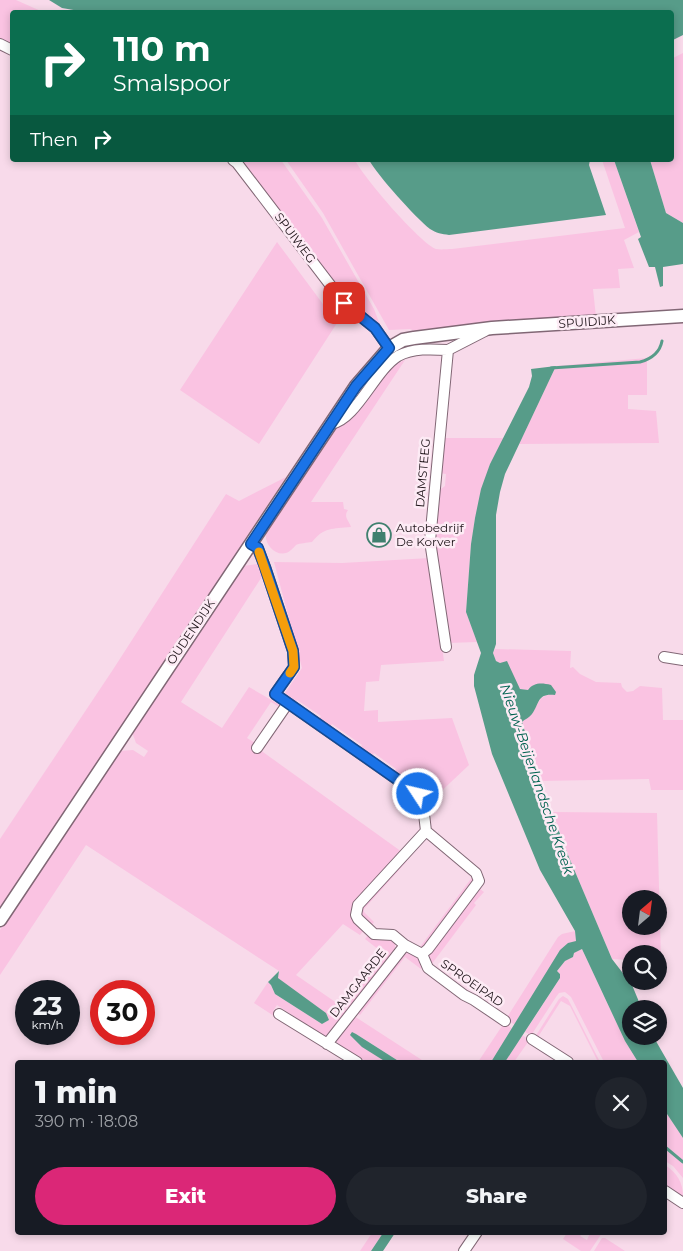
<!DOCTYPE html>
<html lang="en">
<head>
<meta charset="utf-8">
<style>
	:root { --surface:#171b24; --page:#20242c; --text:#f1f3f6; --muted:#9ea1a6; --accent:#db2777 }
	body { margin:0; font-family:Montserrat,sans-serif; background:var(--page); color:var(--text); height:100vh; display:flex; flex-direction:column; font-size:19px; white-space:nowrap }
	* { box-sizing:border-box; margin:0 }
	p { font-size:16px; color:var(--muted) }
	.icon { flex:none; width:28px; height:28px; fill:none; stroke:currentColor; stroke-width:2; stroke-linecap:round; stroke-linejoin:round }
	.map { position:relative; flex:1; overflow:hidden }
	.details { position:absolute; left:15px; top:1060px; width:652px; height:175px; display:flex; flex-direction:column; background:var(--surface); border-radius:5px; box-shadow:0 2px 8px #0003 }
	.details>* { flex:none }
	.guide { position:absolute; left:10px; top:10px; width:664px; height:152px; border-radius:5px; box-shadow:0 2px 8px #0003; background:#0b6e4f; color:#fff; overflow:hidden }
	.needle { width:32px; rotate:28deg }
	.controls { position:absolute; left:622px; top:890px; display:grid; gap:10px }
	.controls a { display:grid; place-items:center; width:45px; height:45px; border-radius:50%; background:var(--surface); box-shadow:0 2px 8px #0003; font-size:25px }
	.speed { position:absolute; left:15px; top:980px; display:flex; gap:10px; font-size:25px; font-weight:700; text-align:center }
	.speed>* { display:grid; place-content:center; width:65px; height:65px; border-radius:50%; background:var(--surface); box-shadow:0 2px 8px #0003; line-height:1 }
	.speed small { font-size:12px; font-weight:400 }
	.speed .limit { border:8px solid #d22; background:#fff; color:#111 }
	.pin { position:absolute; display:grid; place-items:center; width:42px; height:42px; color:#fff; margin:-21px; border-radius:10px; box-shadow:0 2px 8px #0006 }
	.me { position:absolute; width:55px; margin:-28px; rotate:305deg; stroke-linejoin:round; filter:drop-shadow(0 0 4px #0008) }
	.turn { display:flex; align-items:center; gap:18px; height:105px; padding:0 20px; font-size:22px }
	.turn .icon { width:65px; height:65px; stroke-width:2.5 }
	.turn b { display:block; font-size:35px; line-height:42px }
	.then { display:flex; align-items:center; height:48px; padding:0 20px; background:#0003; gap:10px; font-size:19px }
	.round { display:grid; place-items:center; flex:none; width:52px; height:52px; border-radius:26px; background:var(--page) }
	.head { display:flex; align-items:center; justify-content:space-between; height:85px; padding:0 20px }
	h1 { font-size:30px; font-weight:800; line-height:38px }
	.action { display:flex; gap:10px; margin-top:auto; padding:10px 20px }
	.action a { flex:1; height:58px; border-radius:30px; background:var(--accent); color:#fff; font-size:20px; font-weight:800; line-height:58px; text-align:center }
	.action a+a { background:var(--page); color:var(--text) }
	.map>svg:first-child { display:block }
</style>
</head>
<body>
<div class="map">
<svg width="683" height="1251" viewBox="0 0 683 1251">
	<rect width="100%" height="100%" fill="#f8daea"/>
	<path fill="#fac3e2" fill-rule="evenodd" d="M0 0H16L43 12H12V47L0 41Z
		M683 53V223L666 213 650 160H671V59Z
		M237 160H281L322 218 374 309 380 325 374 322 349 303Z
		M286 160H355C363 177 420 243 436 249 441 250 447 249 452 249L625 228 602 160H614L639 232 624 240 634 268 618 269 620 288 593 289 596 317 461 325 417 332 410 329 389 330 323 213Z
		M277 242 337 323 259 444 180 390Z
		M647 358V395H628V409L656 411 659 443 519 444 556 366Z
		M405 360 311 502H343L344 509 348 510C343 517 349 520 351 527 332 529 324 527 312 542 307 543 300 543 296 545 293 548 290 552 286 553 275 556 264 544 266 533 267 531 268 528 269 526L330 434C334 430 340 426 344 421 363 400 378 370 405 360Z
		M443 438H504L490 464 475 518 471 544 466 612 477 642 448 643 433 538 438 491 445 486 446 474 439 473Z
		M286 477 0 911V839L114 668 226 494 239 501Z
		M430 558 444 661 381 665 379 681 366 682 364 711 378 710V722L452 718 469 765 433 799 394 772 396 769 374 753 372 756 360 748 362 745 332 724 330 727 319 719 321 716 297 700 295 702 285 693 302 668 274 562 342 563Z
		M257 564 263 575 181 702 222 728 249 687 280 705 279 707 271 702 247 738 257 744 256 747 402 852 357 901 364 930 360 935 343 924 296 975 347 1010 325 1037 277 1005 273 1011 279 1016 277 1018 254 1003 268 982 271 985 275 994 322 1024 329 1020 278 978 279 971 86 845 0 975V930L119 751 133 750 144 757 148 751 136 743 132 732 243 566Z
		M495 649 571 651 570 668 573 667 580 674 596 682 621 683 622 687 627 692 633 691 640 686 662 688 663 720H683V790H651L649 779 540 781 522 722 535 708 541 698 549 694 555 695 520 689 500 663 496 661 493 653Z
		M553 812 657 813 661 961H659V954H631V960L612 959 568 855ZM631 899H659V926H631Z
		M405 859 407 861 364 909V912L374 922 372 925 361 914V908Z
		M473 876 474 880 424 946 420 947Z
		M480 889 484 892 474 903 476 905 431 965 427 957Z
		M575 931 576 942 515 1025 506 1019 558 937 562 934Z
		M369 934 392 940 395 942V948L349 1007 345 1004 383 953 365 939Z
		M582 949 625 1041 638 1062H604L571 997 565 992 559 993 556 997 532 1034 531 1035 525 1032 560 978V974L557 971 565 961 573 957 574 953Z
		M408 953 417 957 422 966 421 969 405 957 360 1015 356 1013 404 954Z
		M563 996 568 999 600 1062H598L570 1006 561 1001 538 1037H535L559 999Z
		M354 1016 425 1062H400L356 1034 386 1062H367L338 1044 336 1040Z
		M504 1023 513 1029 491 1062H478Z
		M522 1035 528 1039V1042L514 1062H505Z
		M665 1111 683 1138V1161L665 1145Z
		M665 1146 683 1164V1178L673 1166 665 1161Z
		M665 1165C677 1173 683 1182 683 1197L665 1185Z
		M372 1233H383L371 1251H360Z
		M567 1233H583L580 1236 587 1240 590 1233H602L590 1251H581L563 1239Z
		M602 1238H605L625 1251H594Z"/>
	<path fill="#579c89" d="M49 0H683V35L671 41V12H85L62 8Z
		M369 160H590L589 165 606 215 449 235C442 234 436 233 430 229 415 217 378 176 369 160Z
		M614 160H650L666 213 683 223V264L663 267V286L660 287 655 267H649L638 239 641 237Z
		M556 366 505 474 500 492 496 515V644L493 653 496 661 500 663 507 661 520 689 528 690C534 682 542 683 551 685L556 692 555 695C537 693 540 703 532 714 529 718 525 719 522 722L540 781 568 855 612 959 632 985 642 1009H631V1036H653L683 1088V1138L665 1111V1062H638L625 1041 582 949 574 953 573 957 565 961 557 971 560 974V978L505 1062H491L560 950 568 943 576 941 575 931 540 870 492 754 474 686V675L481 653 466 612 471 544 475 518 481 489 490 464 529 387 532 376 531 369Z
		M279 971 278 978 326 1013 329 1020 322 1024 275 994 271 985 268 982Z
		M352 1032 356 1034 400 1062H386L362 1047 350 1035Z
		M383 1233H395L383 1251H371Z"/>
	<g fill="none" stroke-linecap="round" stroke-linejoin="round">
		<path stroke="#579c89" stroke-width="3" d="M551 368 640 362C651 359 660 352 662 341
			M665 1147 683 1162"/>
		<g stroke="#816775" stroke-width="12">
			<path id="minor" d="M0 44 12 50
				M233 160 237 163 344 303 375 328 389 348
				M331 424C356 420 375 370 398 356 413 348 431 349 448 350
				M251 544 258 549 265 567 293 651 294 667 275 694 422 797 426 831
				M446 647 430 541 448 350 485 331
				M664 657 683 660
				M257 748 288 703
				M405 945 422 954 428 968 464 995 474 1000 505 1021
				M279 1014 357 1062
				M532 1039 568 1062
				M327 1044 405 945 393 935 374 934 358 919 356 915 358 905 426 831 476 873 479 881 428 949 422 954
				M665 1191 683 1203
				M464 1251 477 1232"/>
		</g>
		<g stroke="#816775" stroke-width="15">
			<path id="tertiary" d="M0 920 356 386 389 348 403 340 414 338 492 328 683 316"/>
		</g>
		<use href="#minor" stroke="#fff" stroke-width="10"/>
		<use href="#tertiary" stroke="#fff" stroke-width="12"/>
	</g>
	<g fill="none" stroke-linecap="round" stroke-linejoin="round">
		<g stroke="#114b97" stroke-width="12">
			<path id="route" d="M344 303 375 328 389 348 356 386 251 544 258 548 265 567 293 651 294 667 275 694 418 794"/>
		</g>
		<use href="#route" stroke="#1a73e8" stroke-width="9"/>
		<path stroke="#f59e0b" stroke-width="9" d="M259 552 293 651 294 667 290 673"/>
	</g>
	<defs>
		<g id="shop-ring" transform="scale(1.25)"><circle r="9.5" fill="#fdebf5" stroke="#40806f" stroke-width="1.5"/><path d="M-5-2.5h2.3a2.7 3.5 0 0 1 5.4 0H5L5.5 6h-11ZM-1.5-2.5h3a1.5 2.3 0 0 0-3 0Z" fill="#40806f"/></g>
	</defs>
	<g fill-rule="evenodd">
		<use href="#shop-ring" x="379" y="535"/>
	</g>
	<g text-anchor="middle" stroke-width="5" stroke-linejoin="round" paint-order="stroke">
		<g font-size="12" fill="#1d1318" stroke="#fdebf5">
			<text transform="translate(295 238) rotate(53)" y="4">SPUIWEG</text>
			<text transform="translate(587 322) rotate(-4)" y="4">SPUIDIJK</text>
			<text transform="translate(423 473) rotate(-85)" y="4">DAMSTEEG</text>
			<text transform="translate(191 632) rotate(-56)" y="4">OUDENDIJK</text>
			<text transform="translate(358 983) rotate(-52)" y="4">DAMGAARDE</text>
			<text transform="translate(472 983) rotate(35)" y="4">SPROEIPAD</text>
		</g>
		<g font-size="12" fill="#1d1318" stroke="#fdebf5" text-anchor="start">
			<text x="396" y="532">Autobedrijf<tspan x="396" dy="14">De Korver</tspan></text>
		</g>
		<g font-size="14" font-style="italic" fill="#006350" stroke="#fdebf5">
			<text transform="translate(537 779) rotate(71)" y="5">Nieuw-Beijerlandsche Kreek</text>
		</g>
	</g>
</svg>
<div class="controls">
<a><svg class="needle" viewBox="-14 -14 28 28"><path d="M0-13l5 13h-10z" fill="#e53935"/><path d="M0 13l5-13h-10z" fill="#9ea1a6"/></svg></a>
<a><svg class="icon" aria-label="search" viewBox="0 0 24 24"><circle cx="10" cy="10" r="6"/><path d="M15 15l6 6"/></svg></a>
<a><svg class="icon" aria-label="layers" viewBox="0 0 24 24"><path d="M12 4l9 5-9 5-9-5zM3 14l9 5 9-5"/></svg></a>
</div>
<div class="speed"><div>23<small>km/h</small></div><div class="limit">30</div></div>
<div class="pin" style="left:344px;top:303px;background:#d93025"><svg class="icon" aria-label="arrive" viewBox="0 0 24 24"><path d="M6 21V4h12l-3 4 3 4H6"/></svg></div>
<svg class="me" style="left:418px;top:794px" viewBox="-20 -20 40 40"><circle r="17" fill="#1a73e8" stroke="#fff" stroke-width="3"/><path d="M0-11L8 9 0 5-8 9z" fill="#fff"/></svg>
<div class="guide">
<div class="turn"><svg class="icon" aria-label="right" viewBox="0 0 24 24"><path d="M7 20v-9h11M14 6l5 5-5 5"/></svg><div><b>110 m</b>Smalspoor</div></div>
<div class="then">Then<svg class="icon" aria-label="right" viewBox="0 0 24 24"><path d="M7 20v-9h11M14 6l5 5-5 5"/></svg></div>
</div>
<section class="details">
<div class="head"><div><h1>1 min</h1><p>390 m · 18:08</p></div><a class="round"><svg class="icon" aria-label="close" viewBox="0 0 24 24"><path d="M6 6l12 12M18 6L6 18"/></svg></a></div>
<div class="action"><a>Exit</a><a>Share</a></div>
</section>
</div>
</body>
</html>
